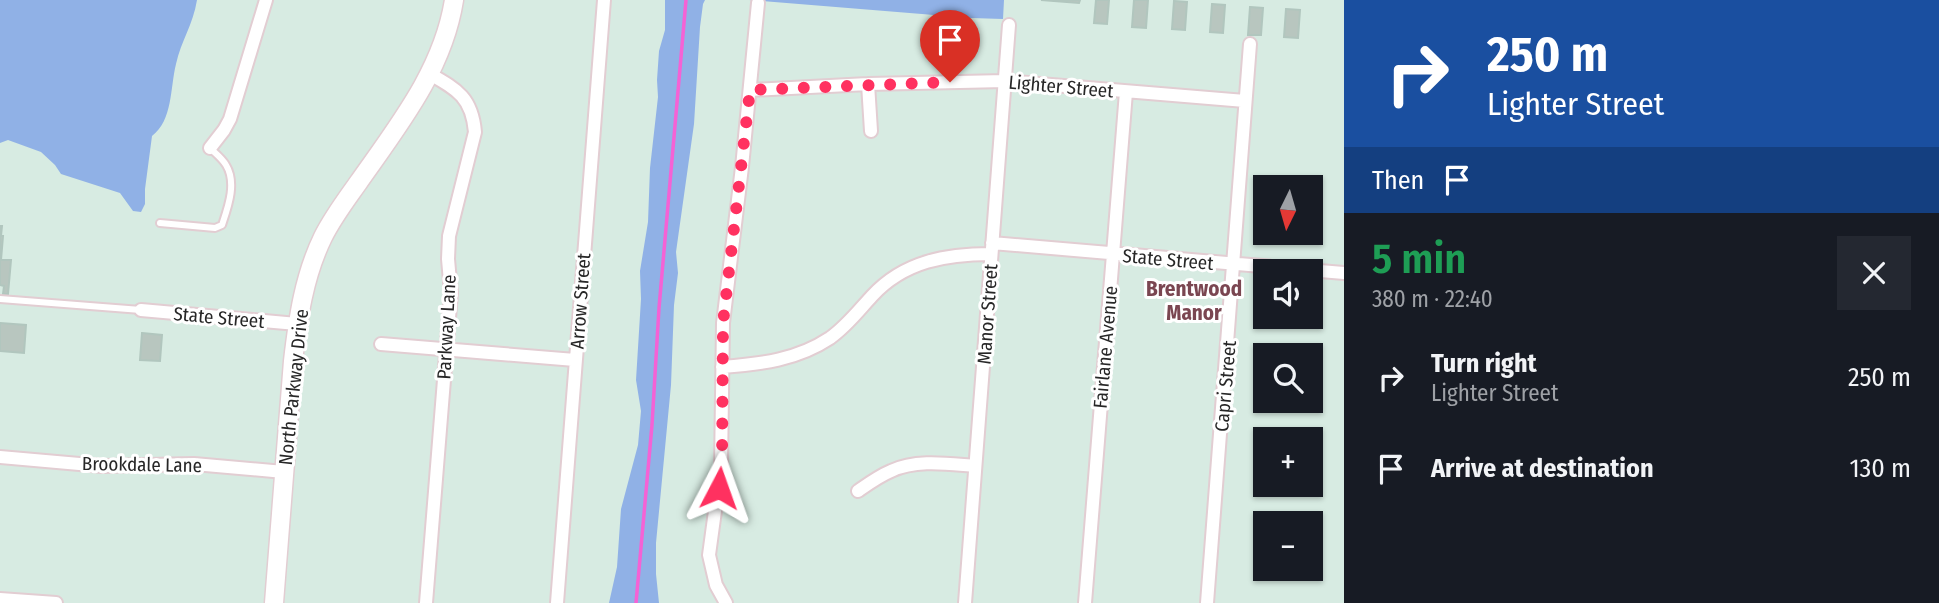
<!DOCTYPE html>
<html lang="en">
<head>
<meta charset="utf-8">
<style>
	:root { --surface:#171b24; --page:#242831; --text:#f1f3f6; --muted:#9ea1a6 }
	body { margin:0; font-family:"Fira Sans Condensed",sans-serif; background:var(--page); color:var(--text); height:100vh; display:flex; flex-direction:column; font-size:26px; white-space:nowrap }
	* { box-sizing:border-box; margin:0 }
	p { font-size:23px; color:var(--muted) }
	.icon { flex:none; width:38px; height:38px; fill:none; stroke:currentColor; stroke-width:2; stroke-linecap:round; stroke-linejoin:round }
	.map { position:relative; flex:1; overflow:hidden }
	.drawer { display:flex; flex-direction:column; background:var(--surface); width:595px }
	.drawer>* { flex:none }
	.top-card { background:#1a4fa0; color:#fff; overflow:hidden }
	.needle { width:46px; rotate:185deg }
	.fabs { position:absolute; left:1253px; top:175px; display:grid; gap:14px }
	.fabs a { display:grid; place-items:center; width:70px; height:70px; border-radius:0px; background:var(--surface); box-shadow:0 2px 5px #0004; font-size:35px }
	.pin { position:absolute; display:grid; place-items:center; width:60px; height:60px; color:#fff; margin:-72px -30px; border-radius:50% 50% 50% 0; rotate:-45deg; box-shadow:0 0 7px #0007 }
	.pin .icon { rotate:45deg }
	.me { position:absolute; width:77px; margin:-38px; rotate:4deg; stroke-linejoin:round; filter:drop-shadow(0 0 5px #0008) }
	.turn { display:flex; align-items:center; gap:24px; height:147px; padding:0 28px; font-size:32px }
	.turn .icon { width:91px; height:91px; stroke-width:2.5 }
	.turn b { display:block; font-size:49px; line-height:60px }
	.then { display:flex; align-items:center; height:66px; padding:0 28px; background:#0003; gap:14px; font-size:26px }
	.round { display:grid; place-items:center; flex:none; width:74px; height:74px; border-radius:0px; background:var(--page) }
	.headline { display:flex; align-items:center; justify-content:space-between; height:119px; padding:0 28px }
	h1 { font-size:42px; font-weight:600; line-height:52px; color:#1e9e55 }
	ul { padding:0; list-style:none }
	li { display:flex; align-items:center; gap:21px; height:91px; padding:0 28px }
	li div { flex:1 }
	li b { display:block; font-size:26px }
	li em { font-style:normal }
	main { display:flex; flex:1; min-height:0 }
	.map>svg:first-child { display:block }
</style>
</head>
<body>
<main>
<div class="map">
<svg width="1344" height="603" viewBox="0 0 1344 603">
	<rect width="100%" height="100%" fill="#d7ebe2"/>
	<path fill="#90b1e6" d="M0 0H197C193 25 181 41 176 64 170 88 173 120 152 136L145 189V204L141 212 133 211 120 193 61 174 55 165 41 152 8 140 0 143Z
		M665 0H705L703 4 700 27 694 124 676 252 678 273 674 305 671 385 656 543V574L659 603H609L617 567 621 509 638 445 641 411 636 380 641 299 640 271 648 222 650 168 658 97 657 80 659 51 665 30Z
		M749 0H1004L1003 19 971 18Z"/>
	<g fill="none" stroke-linecap="round" stroke-linejoin="round">
		<path stroke="#f562d5" stroke-width="3.5" d="M636 603 652 425 659 308 686 0"/>
	</g>
	<path fill="#b8c6bf" stroke="#b1c6be" stroke-width="2" d="M1041 0H1080L1079 3Z
		M1096 0H1109L1107 24 1094 23Z
		M1134 0H1148L1146 28 1132 27Z
		M1174 1 1187 2 1185 30 1172 29Z
		M1212 4 1225 5 1223 33 1210 32Z
		M1250 7 1263 8 1261 35H1248Z
		M1286 9 1300 10 1298 38 1284 37Z
		M0 226H2L1 236H3L1 260H11L8 294H3L4 286 0 285Z
		M0 323 26 325 24 353 0 351Z
		M142 333 162 335 160 361 140 360Z"/>
	<g fill="none" stroke-linecap="round" stroke-linejoin="round">
		<g stroke="#e2cdd2" stroke-width="10">
			<path id="lane" d="M160 223 215 228 222 225C228 207 237 183 226 165 222 158 215 153 210 148
				M0 299 141 310"/>
		</g>
		<g stroke="#e2cdd2" stroke-width="16">
			<path id="street" d="M868 84 871 131
				M750 90 868 84 1005 81 1245 101
				M210 148 224 130 230 119 266 0
				M992 243 1344 273
				M141 310 297 324
				M381 344 575 360
				M722 367C761 364 797 360 830 338 847 326 859 310 872 296 904 261 947 254 991 254
				M0 457 102 466 194 464 284 472
				M858 491C868 484 879 476 891 471 917 459 948 464 975 466
				M0 599 56 603
				M426 603 451 293 448 259 449 236 475 132C472 98 458 90 430 74
				M557 603 604 0
				M726 603 716 585 709 555 721 467 723 323 742 167 758 3
				M965 603 1009 25
				M1085 603 1126 92
				M1207 603 1250 44"/>
		</g>
		<g stroke="#e2cdd2" stroke-width="21">
			<path id="secondary" d="M274 603 293 361C298 318 304 276 323 237 333 217 346 200 358 183 398 126 443 70 454 0"/>
		</g>
		<use href="#lane" stroke="#fff" stroke-width="6"/>
		<use href="#street" stroke="#fff" stroke-width="12"/>
		<use href="#secondary" stroke="#fff" stroke-width="18"/>
	</g>
	<g fill="none" stroke-linecap="round" stroke-linejoin="round">
		<path stroke="#ff3160" stroke-width="12" stroke-dasharray="0 21.6" d="M719 488 722 467 723 323 750 90 950 82"/>
	</g>
	<g text-anchor="middle" stroke-width="6" stroke-linejoin="round" paint-order="stroke">
		<g font-size="19" fill="#272727" stroke="#fff">
			<text transform="translate(1061 86) rotate(5)" y="7">Lighter Street</text>
			<text transform="translate(1168 259) rotate(5)" y="7">State Street</text>
			<text transform="translate(580 301) rotate(-86)" y="7">Arrow Street</text>
			<text transform="translate(987 314) rotate(-86)" y="7">Manor Street</text>
			<text transform="translate(219 317) rotate(5)" y="7">State Street</text>
			<text transform="translate(446 327) rotate(-87)" y="7">Parkway Lane</text>
			<text transform="translate(1105 347) rotate(-85)" y="7">Fairlane Avenue</text>
			<text transform="translate(1225 386) rotate(-85)" y="7">Capri Street</text>
			<text transform="translate(293 387) rotate(-84)" y="7">North Parkway Drive</text>
			<text transform="translate(142 464) rotate(1)" y="7">Brookdale Lane</text>
		</g>
		<g font-size="21" font-weight="bold" fill="#7a4651" stroke="#fff">
			<text x="1194" y="296">Brentwood<tspan x="1194" dy="24">Manor</tspan></text>
		</g>
	</g>
</svg>
<div class="fabs">
<a><svg class="needle" viewBox="-14 -14 28 28"><path d="M0-13l5 13h-10z" fill="#e53935"/><path d="M0 13l5-13h-10z" fill="#9ea1a6"/></svg></a>
<a><svg class="icon" aria-label="sound" viewBox="0 0 24 24"><path d="M4 9h4l5-4v14l-5-4H4zM17 9q2 3 0 6"/></svg></a>
<a><svg class="icon" aria-label="search" viewBox="0 0 24 24"><circle cx="10" cy="10" r="6"/><path d="M15 15l6 6"/></svg></a>
<a>+</a>
<a>−</a>
</div>
<div class="pin" style="left:950px;top:82px;background:#d93025"><svg class="icon" aria-label="arrive" viewBox="0 0 24 24"><path d="M6 21V4h12l-3 4 3 4H6"/></svg></div>
<svg class="me" style="left:719px;top:488px" viewBox="-20 -20 40 40"><path d="M0-17L14 15 0 8-14 15z" fill="#ff3160" stroke="#fff" stroke-width="4"/></svg>
</div>
<section class="drawer">
<div class="top-card">
<div class="turn"><svg class="icon" aria-label="right" viewBox="0 0 24 24"><path d="M7 20v-9h11M14 6l5 5-5 5"/></svg><div><b>250 m</b>Lighter Street</div></div>
<div class="then">Then<svg class="icon" aria-label="arrive" viewBox="0 0 24 24"><path d="M6 21V4h12l-3 4 3 4H6"/></svg></div>
</div>
<div class="headline"><div><h1>5 min</h1><p>380 m · 22:40</p></div><a class="round"><svg class="icon" aria-label="close" viewBox="0 0 24 24"><path d="M6 6l12 12M18 6L6 18"/></svg></a></div>
<ul>
<li><svg class="icon" aria-label="right" viewBox="0 0 24 24"><path d="M7 20v-9h11M14 6l5 5-5 5"/></svg><div><b>Turn right</b><p>Lighter Street</p></div><em>250 m</em></li>
<li><svg class="icon" aria-label="arrive" viewBox="0 0 24 24"><path d="M6 21V4h12l-3 4 3 4H6"/></svg><div><b>Arrive at destination</b></div><em>130 m</em></li>
</ul>
</section>
</main>
</body>
</html>
